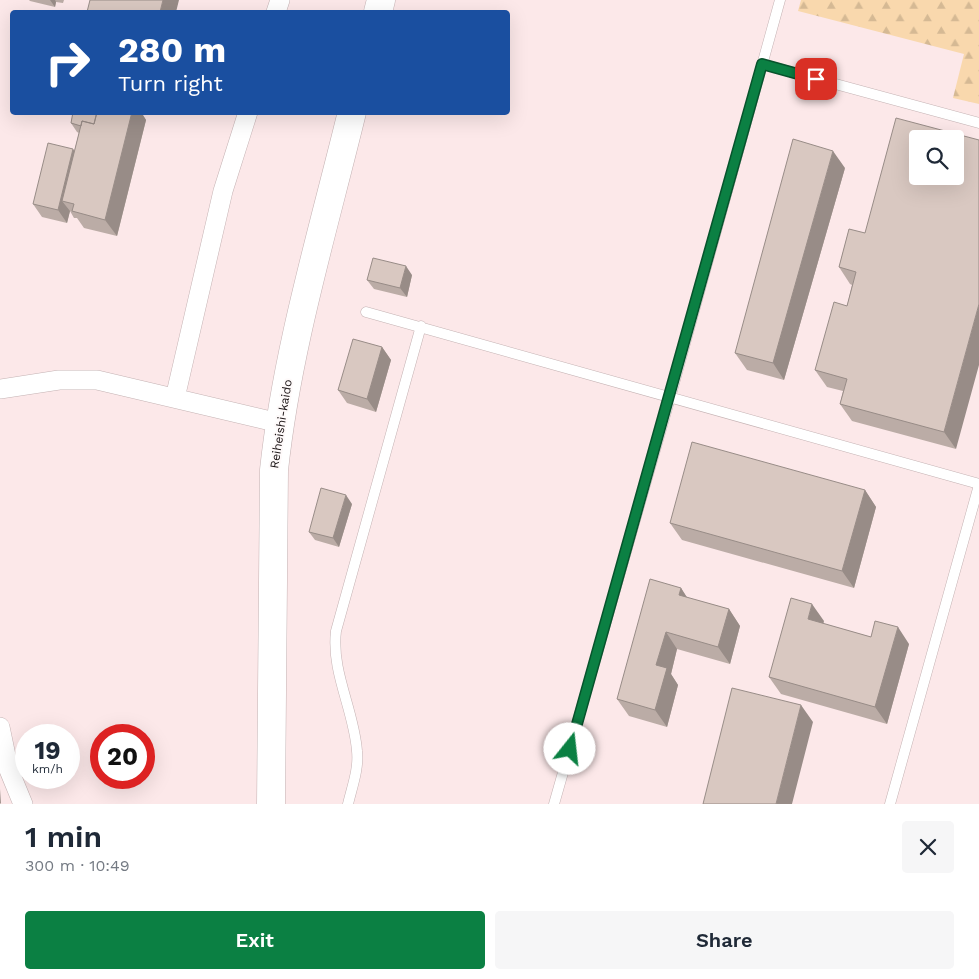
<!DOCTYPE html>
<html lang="en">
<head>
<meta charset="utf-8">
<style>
	:root { --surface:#fff; --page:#f6f6f7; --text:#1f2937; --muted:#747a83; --accent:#0b8043 }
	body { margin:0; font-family:"Work Sans",sans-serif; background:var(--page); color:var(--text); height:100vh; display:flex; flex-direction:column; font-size:19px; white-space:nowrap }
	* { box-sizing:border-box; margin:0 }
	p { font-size:16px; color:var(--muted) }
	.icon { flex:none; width:28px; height:28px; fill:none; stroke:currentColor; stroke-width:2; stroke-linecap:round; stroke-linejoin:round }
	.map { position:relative; height:804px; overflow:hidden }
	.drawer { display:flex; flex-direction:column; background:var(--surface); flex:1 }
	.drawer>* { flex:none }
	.guide { position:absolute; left:10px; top:10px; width:500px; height:105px; border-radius:5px; box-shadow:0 5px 20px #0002; background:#1a4fa0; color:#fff; overflow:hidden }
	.buttons { position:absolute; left:909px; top:130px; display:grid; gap:10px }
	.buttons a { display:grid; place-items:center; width:55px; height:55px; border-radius:5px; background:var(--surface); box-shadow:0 5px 20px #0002; font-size:25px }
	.speed { position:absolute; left:15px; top:724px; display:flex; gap:10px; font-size:25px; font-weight:700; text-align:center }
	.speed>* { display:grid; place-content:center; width:65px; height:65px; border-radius:50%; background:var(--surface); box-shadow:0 5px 20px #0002; line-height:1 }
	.speed small { font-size:12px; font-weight:400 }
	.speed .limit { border:8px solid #d22; background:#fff; color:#111 }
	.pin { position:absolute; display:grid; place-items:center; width:42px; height:42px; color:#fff; margin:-21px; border-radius:10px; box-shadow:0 2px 8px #0006 }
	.me { position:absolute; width:55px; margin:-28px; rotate:16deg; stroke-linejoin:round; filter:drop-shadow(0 0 4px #0008) }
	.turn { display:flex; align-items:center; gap:18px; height:105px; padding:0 25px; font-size:22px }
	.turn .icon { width:65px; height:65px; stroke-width:2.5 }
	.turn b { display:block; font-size:35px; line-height:42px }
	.round { display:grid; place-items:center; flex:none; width:52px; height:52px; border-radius:5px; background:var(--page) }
	.headline { display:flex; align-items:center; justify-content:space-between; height:85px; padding:0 25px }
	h1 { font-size:30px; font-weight:600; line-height:38px }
	.primary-button { display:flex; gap:10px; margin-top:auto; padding:10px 25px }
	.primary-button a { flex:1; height:58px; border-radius:5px; background:var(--accent); color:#fff; font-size:20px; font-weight:600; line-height:58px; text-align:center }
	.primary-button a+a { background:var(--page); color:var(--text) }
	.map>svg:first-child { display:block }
</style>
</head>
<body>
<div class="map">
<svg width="979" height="804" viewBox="0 0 979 804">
	<defs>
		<pattern id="forest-firs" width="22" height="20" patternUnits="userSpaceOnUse" patternTransform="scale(1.25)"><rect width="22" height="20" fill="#f9d8ad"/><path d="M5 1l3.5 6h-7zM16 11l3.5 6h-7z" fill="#d5b994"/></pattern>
	</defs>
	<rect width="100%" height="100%" fill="#fce8e9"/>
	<path fill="url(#forest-firs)" d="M801 0H979V104L953 98 964 54 798 11Z"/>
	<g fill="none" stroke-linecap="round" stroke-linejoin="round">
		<g stroke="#c4b2b3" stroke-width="11">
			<path id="service" d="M762 64 979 123
				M366 312 979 484
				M348 804C352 787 359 769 357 751 354 710 331 672 336 631L421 326
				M554 804 670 398 780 0
				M890 804 979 485"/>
		</g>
		<g stroke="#c4b2b3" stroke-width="20">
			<path id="minor" d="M276 12 280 0
				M0 389 59 380H97L279 423
				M175 398 223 191 248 112
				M0 727 9 770 23 804"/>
		</g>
		<g stroke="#c4b2b3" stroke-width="29">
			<path id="secondary" d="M378 12 381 0
				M271 804 274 470C287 349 323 231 352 112"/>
		</g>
		<use href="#service" stroke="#fff" stroke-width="10"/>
		<use href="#minor" stroke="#fff" stroke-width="19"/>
		<use href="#secondary" stroke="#fff" stroke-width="28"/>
	</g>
	<path fill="#bbaca6" d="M29 0H64L63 3 56 2 55 7 30 1Z
		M73 112H141L146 120 117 236 84 228 77 218H74L70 211 67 223 42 217 33 204 74 152 79 133 77 132 71 123Z
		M845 168 784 380 747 370 735 353Z
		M849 229 956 449 852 421 840 404 843 391 827 387 815 370 847 306 852 285 850 284 839 267Z
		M412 275 407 297 374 289 367 280Z
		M382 347 391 360 376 412 347 403 338 390Z
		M865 490 876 507 854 588 682 540 670 523Z
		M352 504 339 547 315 540 309 532Z
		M681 588 687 598 729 609 740 626 730 664 677 649 671 674 678 685 667 727 629 716 617 699Z
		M824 621 823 624 871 637 909 644 887 724 781 694 769 677Z"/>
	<path fill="#988c87" d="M50 0H55L56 2 55 7Z
		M163 0H179L176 12H160Z
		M132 112H141L146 120 117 236 105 220Z
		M73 149 82 162 62 201 70 211 67 223 58 210Z
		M833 151 845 168 784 380 773 363Z
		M406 266 412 275 407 297 400 288Z
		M979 304V365L956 449 944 432Z
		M382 347 391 360 376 412 367 399Z
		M865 490 876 507 854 588 842 571Z
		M346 495 352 504 339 547 333 538Z
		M681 588 692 605 679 595Z
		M812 604 824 621 819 636 808 619Z
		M729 609 740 626 730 664 718 647Z
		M898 627 909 644 887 724 875 707Z
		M666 632 677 649 671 674 678 685 667 727 655 710 656 665Z
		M801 705 813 722 792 804H776Z
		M0 789 1 804 0 803Z"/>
	<path fill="#d9c8c1" stroke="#988c87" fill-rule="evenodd" d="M90 0H163L160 12H87Z
		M73 112H97L94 124 82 121 81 126 71 123Z
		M97 112H132L105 220 72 211 74 204 62 201 82 121 94 124Z
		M896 118 979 140V304L944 432 840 404 847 379 815 370 834 302 847 306 856 272 839 267 849 229 865 233ZM918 139H955V176H918Z
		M793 139 833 151 773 363 735 353Z
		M48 143 73 149 58 210 33 204Z
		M373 258 406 266 400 288 367 280Z
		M353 339 382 347 367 399 338 390Z
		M692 442 865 490 842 571 670 523Z
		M321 488 346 495 333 538 309 532Z
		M650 579 681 588 679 595 729 609 718 647 666 632 656 665 667 668 655 710 617 699Z
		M791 598 812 604 808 619 871 637 875 621 898 627 875 707 769 677Z
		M732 688 801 705 776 804H703Z"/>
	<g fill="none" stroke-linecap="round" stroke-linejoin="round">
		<g stroke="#07532c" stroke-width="12">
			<path id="route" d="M570 749 762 64 816 79"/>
		</g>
		<use href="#route" stroke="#0b8043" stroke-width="9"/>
	</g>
	<g text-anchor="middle" stroke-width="4" stroke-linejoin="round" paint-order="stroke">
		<g font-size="12" fill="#1d1617" stroke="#fefafa">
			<text transform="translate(281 424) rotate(-81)" y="4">Reiheishi-kaido</text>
		</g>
	</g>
</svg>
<div class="buttons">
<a><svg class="icon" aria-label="search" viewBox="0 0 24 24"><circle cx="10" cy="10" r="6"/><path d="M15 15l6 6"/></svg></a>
</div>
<div class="speed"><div>19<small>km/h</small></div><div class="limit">20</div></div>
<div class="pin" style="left:816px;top:79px;background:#d93025"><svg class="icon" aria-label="arrive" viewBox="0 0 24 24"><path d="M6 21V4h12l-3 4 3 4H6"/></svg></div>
<svg class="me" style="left:570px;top:749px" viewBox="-20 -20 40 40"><circle r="19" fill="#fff"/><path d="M0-13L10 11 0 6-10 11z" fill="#0b8043"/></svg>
<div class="guide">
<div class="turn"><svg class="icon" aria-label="right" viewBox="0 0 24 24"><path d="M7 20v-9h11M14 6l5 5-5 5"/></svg><div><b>280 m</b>Turn right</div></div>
</div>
</div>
<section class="drawer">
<div class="headline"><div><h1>1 min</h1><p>300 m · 10:49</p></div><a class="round"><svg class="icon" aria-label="close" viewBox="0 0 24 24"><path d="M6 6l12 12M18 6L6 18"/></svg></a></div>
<div class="primary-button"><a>Exit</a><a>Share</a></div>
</section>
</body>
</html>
